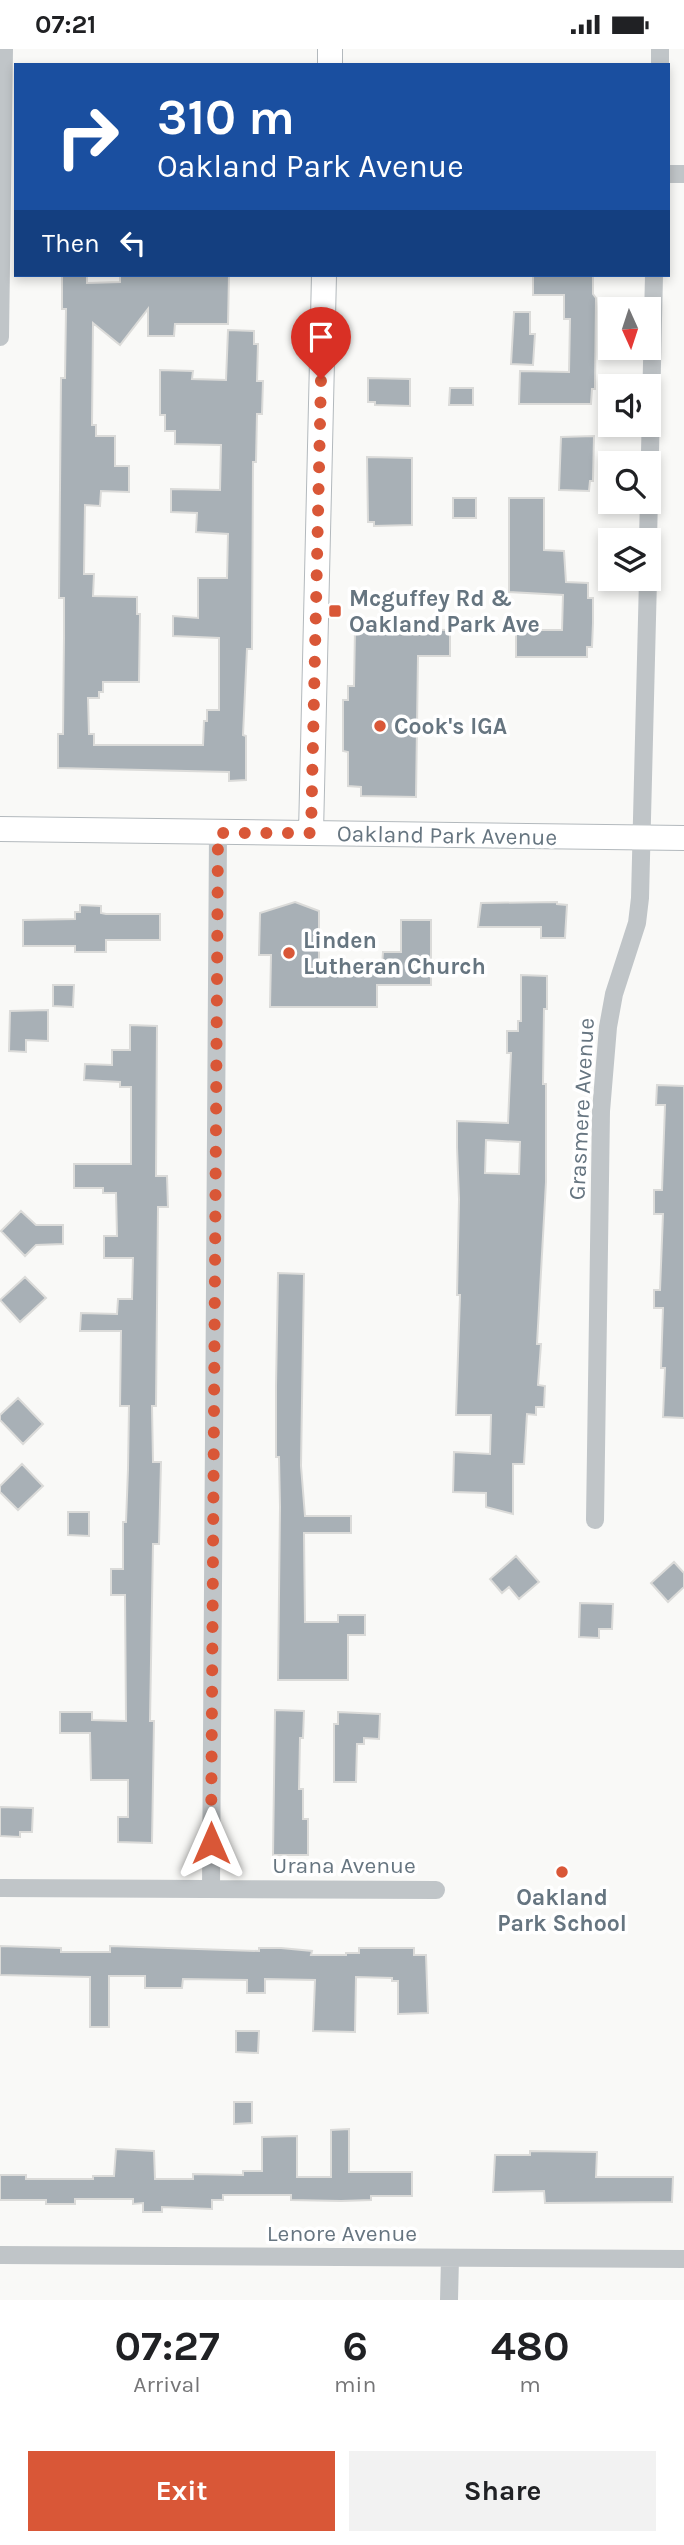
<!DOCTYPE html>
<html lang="en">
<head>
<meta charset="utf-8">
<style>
	:root { --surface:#fff; --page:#f2f2f2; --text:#202124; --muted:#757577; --accent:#d95737 }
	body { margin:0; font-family:Karla,sans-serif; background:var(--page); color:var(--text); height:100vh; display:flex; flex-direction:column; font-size:26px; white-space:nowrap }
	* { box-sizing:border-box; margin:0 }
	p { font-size:23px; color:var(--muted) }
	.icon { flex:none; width:38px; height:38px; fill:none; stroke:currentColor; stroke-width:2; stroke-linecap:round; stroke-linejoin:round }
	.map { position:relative; height:2251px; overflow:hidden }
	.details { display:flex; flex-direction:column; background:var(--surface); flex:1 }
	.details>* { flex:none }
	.hud { position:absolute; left:14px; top:14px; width:656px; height:214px; border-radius:0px; box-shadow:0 4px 10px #0003; background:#1a4fa0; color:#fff; overflow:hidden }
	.needle { width:46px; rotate:177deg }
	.tools { position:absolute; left:598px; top:248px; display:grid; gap:14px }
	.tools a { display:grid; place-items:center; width:63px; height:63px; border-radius:0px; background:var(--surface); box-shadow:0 4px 10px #0003; font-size:35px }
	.pin { position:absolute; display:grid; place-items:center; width:60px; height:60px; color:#fff; margin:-72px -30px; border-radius:50% 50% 50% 0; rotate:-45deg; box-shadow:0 0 7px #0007 }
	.pin .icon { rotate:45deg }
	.me { position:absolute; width:77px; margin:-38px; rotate:0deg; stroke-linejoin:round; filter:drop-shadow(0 0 5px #0008) }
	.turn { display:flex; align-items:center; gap:24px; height:147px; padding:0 28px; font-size:32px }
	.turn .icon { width:91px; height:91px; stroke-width:2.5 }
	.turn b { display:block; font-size:49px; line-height:60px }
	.then { display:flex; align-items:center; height:66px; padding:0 28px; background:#0003; gap:14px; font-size:26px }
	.eta { display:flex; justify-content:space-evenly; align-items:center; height:119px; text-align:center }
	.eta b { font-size:42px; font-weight:700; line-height:49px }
	.cta { display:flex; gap:14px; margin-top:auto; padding:14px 28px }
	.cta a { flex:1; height:80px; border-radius:0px; background:var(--accent); color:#fff; font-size:28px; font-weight:700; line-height:80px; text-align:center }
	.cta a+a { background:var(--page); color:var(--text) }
	.status { display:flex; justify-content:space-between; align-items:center; height:49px; padding:0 35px; background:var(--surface); direction:ltr }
	.status svg { height:19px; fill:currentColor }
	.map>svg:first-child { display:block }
</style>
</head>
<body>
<div class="status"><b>07:21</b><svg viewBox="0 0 49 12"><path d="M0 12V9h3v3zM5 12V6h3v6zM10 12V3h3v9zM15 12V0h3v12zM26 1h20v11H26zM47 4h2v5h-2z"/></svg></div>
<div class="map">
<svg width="684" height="2251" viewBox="0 0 684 2251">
	<rect width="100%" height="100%" fill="#f9f9f7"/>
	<path fill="#a8b0b6" stroke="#dbdbd9" stroke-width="2" fill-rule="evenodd" d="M62 226H87V234L120 233V226H229L228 275H175L174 287H148V260L120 296 93 274 92 376H96V387H115V417H129V443L101 442 100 457 85 456 84 525H94L93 547 137 548V565H140L139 633H103V643H99V649H88L89 685H94V696H203L204 672H207V661H219V589L173 587V567L198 569V529H227L228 485 196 483 197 464 171 463V440L220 441 221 396 175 395V382H165V366H160V321L193 322 192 330 226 331 228 281 254 282V295H258L257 332H263L262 365H257L256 413H253L252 600H247L243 686 246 687V731L229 732V723L58 719V685H63L64 588V549H59L61 329H65L66 260H62Z
		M533 226H593V245L596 249 595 340H592L591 355H519L520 322 569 323 570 270H564V246H533Z
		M514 263H530V285H535L533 316 511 315Z
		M368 329 410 330V357L375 356V353H368Z
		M450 339H473V356H449Z
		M594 387 593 432H590L589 442 559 441 561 388Z
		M367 408 412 409V476L374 477V473H368Z
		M453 449H476V469H453Z
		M509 449H544V501L564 502 566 533 588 534V549H593V574L592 598H587V608H516V581H562L563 546 509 543Z
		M355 580 450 581V607H418L416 748 361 747V738L348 737V703L343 702V651H348V637H354Z
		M295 853 319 862V915L382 916 383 903H401V871H431V936H377V958H270L271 906H259L260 864Z
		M557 853V855L567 856 565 889H541V878H478L481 854Z
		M80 856 101 857V864L106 865H160V891H106V903H75V897H23V871L75 870V863H80Z
		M521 926 547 927V960H544L543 1035H546V1133L537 1295H541L538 1336 545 1337 544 1358H536V1366L527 1365 524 1415H513V1465L486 1458V1444L453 1443 454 1403 490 1405 491 1366H456L460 1246H457L459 1150 457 1098V1072L508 1074 511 1004H507V982H518V972H521ZM486 1091 520 1093 519 1125 485 1124Z
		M53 936H74L73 958 53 957Z
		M48 961V992L26 991V1003L9 1002 10 962Z
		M130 976 157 977 156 1127H167L168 1158H158L156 1357H152L153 1413H161L159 1495H153L150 1672H154L152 1794 118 1793V1768H128V1731H91L90 1684H60V1663H92V1671L126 1672 125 1546H111V1520H123V1473H126L128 1420 129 1357H120L121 1282H80L81 1264 117 1265 118 1250H132L133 1209H104V1187H117L116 1144H103V1139H74V1115H131V1038H120V1033L84 1031 85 1015 112 1016V1001H130Z
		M657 1036 684 1037V1369L663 1368 665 1319H661L663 1259H654V1241H660L663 1165H654V1141H662L665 1056H656Z
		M21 1162 36 1176H63V1195L36 1196 25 1207 1 1182Z
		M278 1224 304 1225 301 1417 305 1467H351V1484H304L305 1573H338V1566H365V1586H348V1631H278L280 1458 279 1408H276V1337Z
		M25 1228 46 1249 20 1273 0 1251Z
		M18 1349 43 1375 23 1395 0 1371V1366Z
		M22 1415 43 1437 18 1461 0 1443V1437Z
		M68 1463H89V1487L68 1486Z
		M516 1507 539 1533 519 1550 509 1538 502 1544 490 1530Z
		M674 1513 684 1524V1538L668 1553 651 1534Z
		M580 1554 613 1555 612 1580H599V1589L579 1588Z
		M275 1661 304 1662 303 1689H300L299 1740H303V1770H308V1806H273Z
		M338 1663 380 1665 379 1690 364 1689V1695H357L356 1733H334V1675H338Z
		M0 1758 33 1759 32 1783H20V1788L0 1787Z
		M0 1897 61 1899V1903H110V1897L259 1902V1899H281L312 1902 311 1906H346V1904H359V1899H414V1906H426L428 1964 398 1965V1932H392V1929L356 1928 355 1983 313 1982 315 1931 265 1930V1944H247V1931L183 1930 182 1939H145V1927H109V1978H90V1928L0 1926Z
		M236 1982H259L258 2004 236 2003Z
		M234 2053H252V2074L234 2075Z
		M349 2080V2123H412V2147H371V2151L341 2152 291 2151V2146H223V2151H212V2160L162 2158V2163H143V2154L133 2155V2150H75V2155H46V2151H0V2126H26V2130H93V2127H114L116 2100 154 2102 155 2130H193V2125L243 2126V2122H262V2088L297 2087V2128H331V2081Z
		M530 2102 597 2103 596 2128H673L672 2153 545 2154 544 2142 493 2143 495 2106H530Z"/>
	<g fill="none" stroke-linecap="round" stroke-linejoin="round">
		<g stroke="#b3b9bd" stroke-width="26">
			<path id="secondary" d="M330 16V0
				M0 780 684 789
				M311 784 324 226"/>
		</g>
		<path stroke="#c0c5c8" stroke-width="18" d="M660 16V0
			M668 125H684
			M0 288 4 0
			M648 492 654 226
			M595 1471 601 1062 608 978 614 945 637 874 640 849 648 530
			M0 1839 436 1841
			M211 1840 218 784
			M0 2206 684 2210
			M449 2251 450 2209"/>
		<use href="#secondary" stroke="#fff" stroke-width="24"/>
	</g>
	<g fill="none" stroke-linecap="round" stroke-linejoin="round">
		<path stroke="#d95737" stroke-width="12" stroke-dasharray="0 21.6" d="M211 1794 218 784H311L321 330"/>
	</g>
	<g fill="#d95737" stroke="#fff" stroke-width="2.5">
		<rect x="328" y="555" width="14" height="14" rx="3.5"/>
		<circle cx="380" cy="677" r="7"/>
		<circle cx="289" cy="904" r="7"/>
		<circle cx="562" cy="1823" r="7"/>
	</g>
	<g text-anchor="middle" stroke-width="7" stroke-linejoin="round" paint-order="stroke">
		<g font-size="23" font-weight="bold" fill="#667580" stroke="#fff" text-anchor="start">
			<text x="349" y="557">Mcguffey Rd &amp;<tspan x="349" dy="26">Oakland Park Ave</tspan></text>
			<text x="394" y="685">Cook's IGA</text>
			<text x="303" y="899">Linden<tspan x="303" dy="26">Lutheran Church</tspan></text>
			<text x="562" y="1856" text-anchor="middle">Oakland<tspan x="562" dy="26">Park School</tspan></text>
		</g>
		<g font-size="23" fill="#667580" stroke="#fff">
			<text transform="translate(447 786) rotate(1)" y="8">Oakland Park Avenue</text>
			<text transform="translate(581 1060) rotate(-87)" y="8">Grasmere Avenue</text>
			<text x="344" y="1824">Urana Avenue</text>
			<text x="342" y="2192">Lenore Avenue</text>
		</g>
	</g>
</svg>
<div class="tools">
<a><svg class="needle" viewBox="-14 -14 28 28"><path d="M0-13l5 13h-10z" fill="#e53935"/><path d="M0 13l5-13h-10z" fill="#757577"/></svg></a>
<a><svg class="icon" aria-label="sound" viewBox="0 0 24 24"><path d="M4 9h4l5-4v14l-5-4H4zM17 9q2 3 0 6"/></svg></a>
<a><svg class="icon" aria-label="search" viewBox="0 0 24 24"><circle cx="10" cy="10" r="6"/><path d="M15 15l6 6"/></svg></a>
<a><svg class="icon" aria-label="layers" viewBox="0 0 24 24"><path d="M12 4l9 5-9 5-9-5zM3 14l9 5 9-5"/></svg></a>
</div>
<div class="pin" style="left:321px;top:330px;background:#d93025"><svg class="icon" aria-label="arrive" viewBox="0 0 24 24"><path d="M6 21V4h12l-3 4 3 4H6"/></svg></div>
<svg class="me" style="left:211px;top:1794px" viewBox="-20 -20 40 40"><path d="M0-17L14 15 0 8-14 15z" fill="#d95737" stroke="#fff" stroke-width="4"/></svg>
<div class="hud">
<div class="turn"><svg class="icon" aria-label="right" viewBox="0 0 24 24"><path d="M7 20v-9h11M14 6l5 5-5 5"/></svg><div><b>310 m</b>Oakland Park Avenue</div></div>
<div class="then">Then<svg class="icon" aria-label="left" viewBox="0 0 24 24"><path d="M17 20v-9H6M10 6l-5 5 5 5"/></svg></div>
</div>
</div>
<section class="details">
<div class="eta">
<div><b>07:27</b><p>Arrival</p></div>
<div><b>6</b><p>min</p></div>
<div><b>480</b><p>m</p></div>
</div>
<div class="cta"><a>Exit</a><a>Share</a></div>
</section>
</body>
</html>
